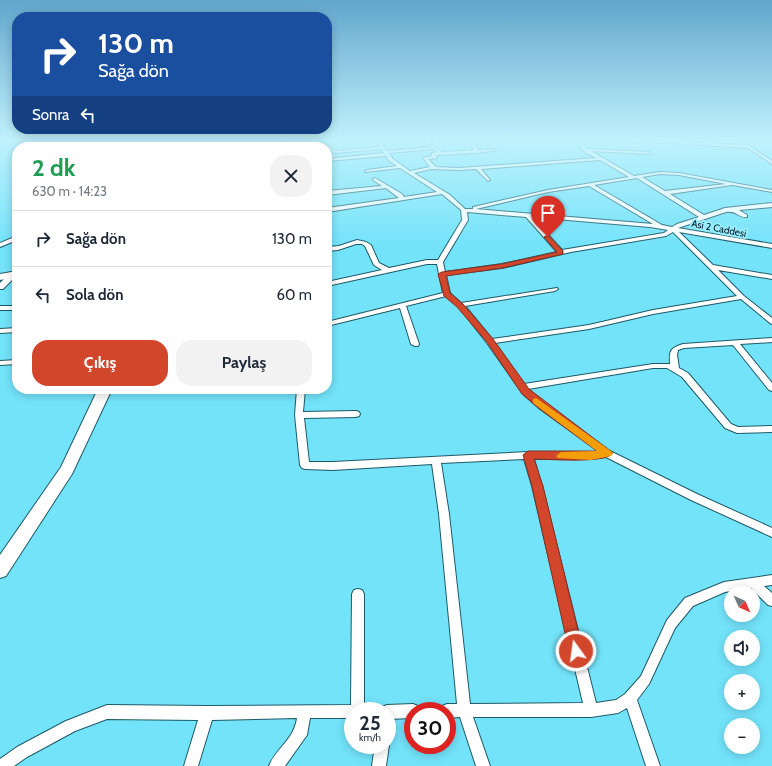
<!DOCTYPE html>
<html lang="tr">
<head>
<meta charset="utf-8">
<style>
	:root { --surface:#fff; --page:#f2f2f3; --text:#1f2937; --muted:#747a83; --line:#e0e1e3; --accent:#d2472c }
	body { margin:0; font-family:Cabin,sans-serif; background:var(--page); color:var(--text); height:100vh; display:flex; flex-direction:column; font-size:15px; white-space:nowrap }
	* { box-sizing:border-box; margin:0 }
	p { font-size:13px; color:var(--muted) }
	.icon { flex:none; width:22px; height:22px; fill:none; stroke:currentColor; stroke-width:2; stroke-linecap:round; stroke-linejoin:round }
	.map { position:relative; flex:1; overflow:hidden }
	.side { position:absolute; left:12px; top:142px; width:320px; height:252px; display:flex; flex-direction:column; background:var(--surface); border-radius:16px; box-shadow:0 2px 10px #0003 }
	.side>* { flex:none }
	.top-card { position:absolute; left:12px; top:12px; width:320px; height:122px; border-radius:16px; box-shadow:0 2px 10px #0003; background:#1a4fa0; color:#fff; overflow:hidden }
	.needle { width:26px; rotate:135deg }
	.fabs { position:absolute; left:724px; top:586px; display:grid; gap:8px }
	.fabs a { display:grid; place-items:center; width:36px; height:36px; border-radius:50%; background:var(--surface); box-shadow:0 2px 10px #0003; font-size:20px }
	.speed { position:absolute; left:344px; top:702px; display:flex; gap:8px; font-size:20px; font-weight:700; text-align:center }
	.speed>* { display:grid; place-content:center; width:52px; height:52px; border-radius:50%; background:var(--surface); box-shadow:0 2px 10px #0003; line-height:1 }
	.speed small { font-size:10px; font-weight:400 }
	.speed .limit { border:6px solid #d22; background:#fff; color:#111 }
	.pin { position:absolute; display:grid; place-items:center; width:34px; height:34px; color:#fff; margin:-41px -17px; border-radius:50% 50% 50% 0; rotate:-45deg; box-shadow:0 0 4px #0007 }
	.pin .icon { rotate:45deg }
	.me { position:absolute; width:44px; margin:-22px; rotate:346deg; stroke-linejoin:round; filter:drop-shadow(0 0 3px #0008) }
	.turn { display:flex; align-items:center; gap:14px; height:84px; padding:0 20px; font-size:18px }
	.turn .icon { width:52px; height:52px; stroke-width:2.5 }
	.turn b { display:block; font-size:28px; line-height:34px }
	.then { display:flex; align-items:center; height:38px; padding:0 20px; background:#0003; gap:8px; font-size:15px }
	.round { display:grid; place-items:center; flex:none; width:42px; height:42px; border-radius:16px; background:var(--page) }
	.headline { display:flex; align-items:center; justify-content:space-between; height:68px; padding:0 20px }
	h1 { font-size:24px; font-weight:700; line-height:30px; color:#1e9e55 }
	.button { display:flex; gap:8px; margin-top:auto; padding:8px 20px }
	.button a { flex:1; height:46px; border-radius:16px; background:var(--accent); color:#fff; font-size:16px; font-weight:700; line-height:46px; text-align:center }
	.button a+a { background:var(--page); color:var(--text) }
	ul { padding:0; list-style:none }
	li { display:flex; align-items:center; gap:12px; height:56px; padding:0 20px; border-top:1px solid var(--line) }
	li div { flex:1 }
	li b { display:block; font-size:15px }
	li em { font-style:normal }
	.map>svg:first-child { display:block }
</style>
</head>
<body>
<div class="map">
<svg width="772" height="766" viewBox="0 0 772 766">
	<rect width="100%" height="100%" fill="#73e3fa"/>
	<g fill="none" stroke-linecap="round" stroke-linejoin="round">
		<g stroke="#1d5a66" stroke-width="2">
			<path id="minor" d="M134 139H138L134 147H130Z
				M283 139H287L285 147H281Z
				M375 139H379L387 151 434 147 443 152 474 150 467 139H471L478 150 494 149 496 150 477 153 437 155V158L428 159 436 167 459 168 596 158 583 151 576 139H580L587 149 650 152V153L648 154 591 151 634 176 660 172 679 173 772 190V192L732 185 670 194 704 215 725 208 772 203V207L739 210 747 215V217C738 218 737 210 726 212L678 228 772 244V248L679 232 713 265 772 275V279L718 270 744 296 772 318V324L770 323 741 299 653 314 589 329 495 343 524 384 653 364H670C669 351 670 348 683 344L772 338V342L740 344 772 383V391L769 390 733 345 684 348 678 350 677 355 679 368 688 373 731 424 738 427 772 426V432L737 433 725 428 682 377 667 368H653L528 389 546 405 610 451 697 494 772 528V537L691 500 606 457 591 459H534L542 486 596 703 616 700 625 694 641 676 667 620 685 598 724 582 772 575V585L764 586 772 593V606L768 605 751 588 725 592 693 606 675 628 649 684 637 700 660 766H646L627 708 618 713 591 717H473L490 766H476L460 717 447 718V711H440L442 706 447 704H457L439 514 432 464 333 470 305 469 302 468 300 465 295 415 297 389H305L303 412 356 411 359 412 360 414 359 416 356 417 304 418 309 462H333L528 452 591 453 598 451 540 409 523 394 487 343 458 306 446 296 406 306 419 344 418 346H415L411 344 400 308 327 326V322L443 293 437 264H427L327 286V282L382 270 374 265 365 246 362 244H356L338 250 327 251V247L339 246 357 240 366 242 371 245 379 263 389 268 427 260H438L462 220 461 210 442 194 327 212V208L399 198 386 188 327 195V191L382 186 373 180V179L375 178 402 194 404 197 437 192 400 168 365 172V171L367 170 397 166 389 161 386 156 327 161V159L384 153 382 149 335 153 327 149V147H325L329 146 336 151 380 147ZM433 149 438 152 432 153V156L423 158 430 167 410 171 393 159 389 153ZM600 160 629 177 548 190 473 207V209H465L450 195 414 173 431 169 459 170 476 169 488 181 490 180 481 169ZM660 174 679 175 726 184 665 191 642 177ZM637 178 699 217 677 224 672 227 662 225 594 185ZM589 186 653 224 476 209 548 192ZM467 212 526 217 557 252 502 264 445 272 443 262 468 220ZM532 217 650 227 668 230 664 233 562 250ZM673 232 737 296 653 310 589 325 492 339 465 306 555 291 558 289 557 288 461 303 450 293 446 275 502 268 571 252 666 236ZM524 459 532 486 583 703 470 704 449 514 441 463Z
				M425 139H429L433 143 421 146V144L428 142Z
				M616 139H633L743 145 735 139H739L772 161V164L748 148 618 140Z
				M17 236V240L0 247V243Z
				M0 306H17V310H0Z
				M17 328V332L0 333V329Z
				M17 360V364L0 365V361Z
				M358 589 362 590 364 594V705L367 706 369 711H353V718H310L307 735 285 766H269C276 748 294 740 297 718L212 720 198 766H184L198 720 107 719 75 731 27 757 14 766H0V759L17 747 66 721 107 705 207 706 351 705 352 594 354 590Z
				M413 704 418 706 420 711H413V718L387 719V711H381L382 707 387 705Z
				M387 741 389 745 386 766H372L375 745H387Z"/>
		</g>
		<g stroke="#1d5a66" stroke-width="2">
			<path id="tertiary" d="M10 273H13L17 275 3 289H0V283Z"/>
		</g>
		<g stroke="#1d5a66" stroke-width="2">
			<path id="secondary" d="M17 271V277L0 280V274Z"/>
		</g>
		<g stroke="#1d5a66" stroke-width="2">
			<path id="primary" d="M183 139H189L186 147H180Z
				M98 389H112L72 474 6 576 0 578V555L61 467Z"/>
		</g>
		<use href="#minor" fill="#fff" fill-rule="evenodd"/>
		<use href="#tertiary" fill="#fff" fill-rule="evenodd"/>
		<use href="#secondary" fill="#fff" fill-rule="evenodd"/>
		<use href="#primary" fill="#fff" fill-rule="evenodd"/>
	</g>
	<linearGradient id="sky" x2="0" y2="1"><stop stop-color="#62a6cc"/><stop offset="0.57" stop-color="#c0f2fd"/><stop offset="1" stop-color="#c0f2fd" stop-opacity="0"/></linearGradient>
	<rect width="772" height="246" fill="url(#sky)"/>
	<path fill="#d2472c" stroke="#882e1d" d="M548 235 563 251V254L502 268 446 276 450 293 463 304 493 339 529 389 613 453C606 464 548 459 534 459L543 486 583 651 581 656 576 658 571 656 569 651 532 486 523 455 528 451H597L540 409 522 394 487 342 457 307 444 296 438 274 442 272 502 264 557 252 544 237Z"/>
	<path fill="#f59e0b" d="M536 398 611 451 613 453 611 456 591 460 558 458 556 456 561 452 597 451 533 403V399Z"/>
	<g text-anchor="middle" stroke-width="4" stroke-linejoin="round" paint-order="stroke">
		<g font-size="10" fill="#031b20" stroke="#98edff">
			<text transform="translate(719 228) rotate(11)" y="4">Asi 2 Caddesi</text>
		</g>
	</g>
</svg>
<div class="fabs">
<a><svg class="needle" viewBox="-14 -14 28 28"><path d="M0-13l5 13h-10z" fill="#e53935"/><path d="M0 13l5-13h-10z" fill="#747a83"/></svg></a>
<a><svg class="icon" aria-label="sound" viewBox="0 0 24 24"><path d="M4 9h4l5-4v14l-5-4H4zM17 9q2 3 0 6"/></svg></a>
<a>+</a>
<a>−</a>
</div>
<div class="speed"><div>25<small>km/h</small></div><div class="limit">30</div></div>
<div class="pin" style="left:548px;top:237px;background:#d93025"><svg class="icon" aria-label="arrive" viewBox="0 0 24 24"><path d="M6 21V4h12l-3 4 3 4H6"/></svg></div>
<svg class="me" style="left:576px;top:651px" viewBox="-20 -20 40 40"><circle r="17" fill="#d2472c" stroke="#fff" stroke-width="3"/><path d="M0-11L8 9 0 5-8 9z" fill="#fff"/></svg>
<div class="top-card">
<div class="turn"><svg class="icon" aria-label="right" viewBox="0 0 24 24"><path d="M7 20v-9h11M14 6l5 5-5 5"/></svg><div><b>130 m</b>Sağa dön</div></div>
<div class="then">Sonra<svg class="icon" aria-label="left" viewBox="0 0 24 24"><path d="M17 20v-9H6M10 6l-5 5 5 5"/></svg></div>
</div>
<section class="side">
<div class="headline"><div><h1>2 dk</h1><p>630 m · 14:23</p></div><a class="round"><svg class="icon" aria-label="close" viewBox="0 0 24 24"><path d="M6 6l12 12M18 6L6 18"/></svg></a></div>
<ul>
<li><svg class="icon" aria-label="right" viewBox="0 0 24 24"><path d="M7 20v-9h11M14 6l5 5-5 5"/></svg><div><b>Sağa dön</b></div><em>130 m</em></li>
<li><svg class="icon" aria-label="left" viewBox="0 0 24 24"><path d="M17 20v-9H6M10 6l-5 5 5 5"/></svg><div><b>Sola dön</b></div><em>60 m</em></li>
</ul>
<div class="button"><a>Çıkış</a><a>Paylaş</a></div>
</section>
</div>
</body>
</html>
